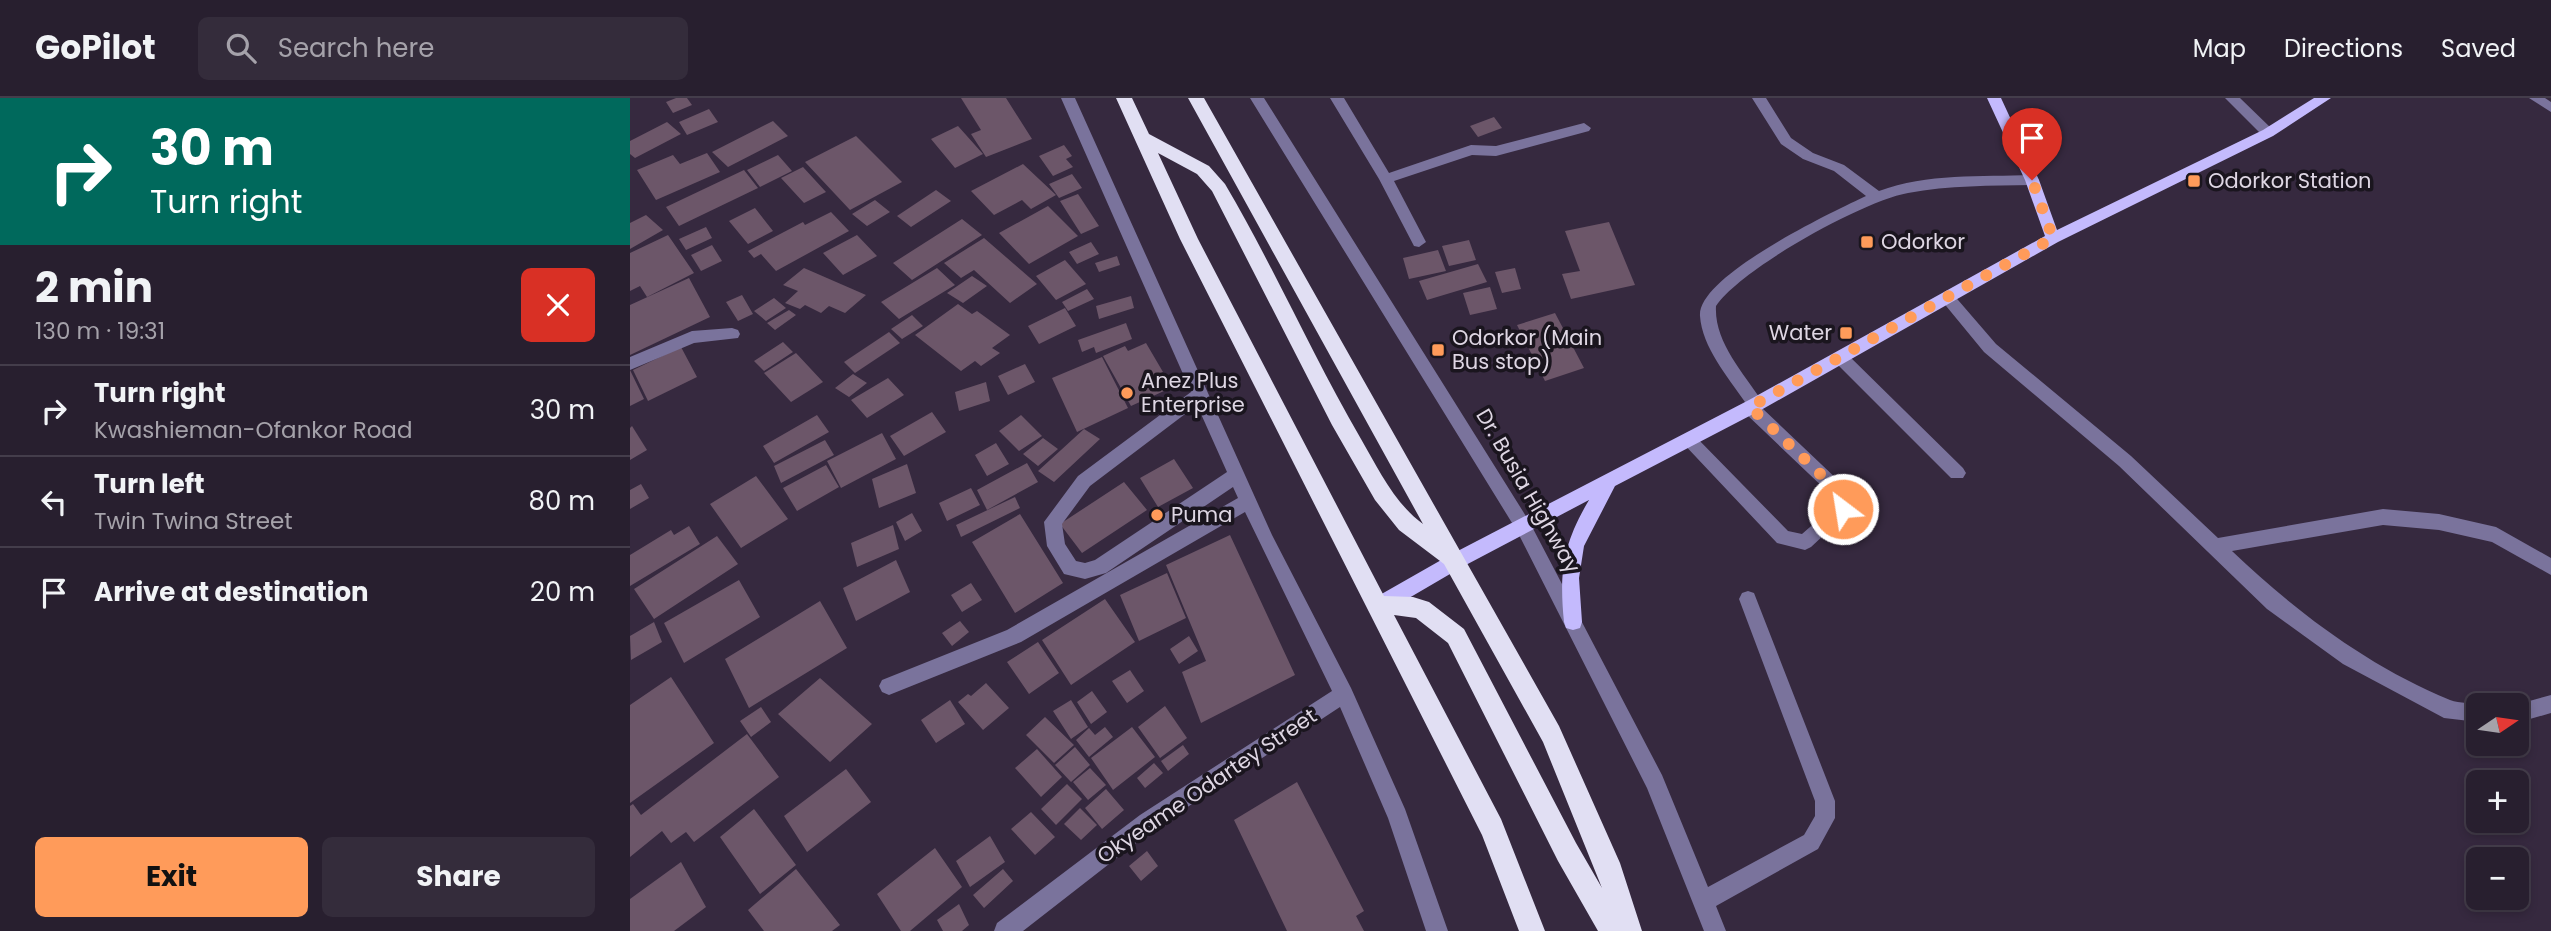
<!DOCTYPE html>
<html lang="en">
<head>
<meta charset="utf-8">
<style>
	:root { --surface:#281f2f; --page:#342c3b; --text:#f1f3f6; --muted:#a5a2aa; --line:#443d4b; --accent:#ff9b5a }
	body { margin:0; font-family:Poppins,sans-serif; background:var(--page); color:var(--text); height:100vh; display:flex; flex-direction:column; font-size:26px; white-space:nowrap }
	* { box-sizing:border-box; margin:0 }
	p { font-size:23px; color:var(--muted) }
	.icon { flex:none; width:38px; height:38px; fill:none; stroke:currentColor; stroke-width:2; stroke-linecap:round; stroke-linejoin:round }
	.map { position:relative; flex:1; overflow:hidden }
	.details { display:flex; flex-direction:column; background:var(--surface); width:630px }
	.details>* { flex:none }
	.banner { background:#00695c; color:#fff; overflow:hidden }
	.needle { width:46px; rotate:77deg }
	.tools { position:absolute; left:1836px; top:595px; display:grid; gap:14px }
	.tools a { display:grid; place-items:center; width:63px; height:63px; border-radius:10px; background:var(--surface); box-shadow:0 4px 10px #0003,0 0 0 2px var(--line); font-size:35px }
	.pin { position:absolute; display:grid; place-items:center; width:60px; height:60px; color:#fff; margin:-72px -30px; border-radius:50% 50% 50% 0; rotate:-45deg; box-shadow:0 0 7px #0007 }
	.pin .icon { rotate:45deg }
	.me { position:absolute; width:77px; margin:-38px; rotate:329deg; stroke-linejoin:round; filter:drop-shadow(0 0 5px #0008) }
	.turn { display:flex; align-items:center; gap:24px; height:147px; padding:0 35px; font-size:32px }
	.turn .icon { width:91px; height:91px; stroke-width:2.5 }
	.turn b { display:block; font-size:49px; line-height:60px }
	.round { display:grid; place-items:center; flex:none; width:74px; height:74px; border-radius:10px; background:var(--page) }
	.headline { display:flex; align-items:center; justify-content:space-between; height:119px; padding:0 35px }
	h1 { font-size:42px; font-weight:700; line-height:52px }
	.cta { display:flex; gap:14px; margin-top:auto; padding:14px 35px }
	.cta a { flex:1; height:80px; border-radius:10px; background:var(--accent); color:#111; font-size:28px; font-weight:700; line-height:80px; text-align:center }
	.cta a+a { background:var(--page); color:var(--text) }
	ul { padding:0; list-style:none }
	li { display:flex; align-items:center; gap:21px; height:91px; padding:0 35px; border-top:2px solid var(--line) }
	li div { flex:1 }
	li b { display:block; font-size:26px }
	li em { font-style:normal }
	header { display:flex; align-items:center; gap:42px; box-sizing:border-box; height:98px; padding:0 35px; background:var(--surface); border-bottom:2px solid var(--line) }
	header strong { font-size:33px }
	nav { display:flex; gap:38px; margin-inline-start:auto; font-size:24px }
	.search { width:490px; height:63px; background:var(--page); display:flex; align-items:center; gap:18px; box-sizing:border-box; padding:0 24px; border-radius:10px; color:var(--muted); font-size:26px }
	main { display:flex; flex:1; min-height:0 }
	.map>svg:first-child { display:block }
</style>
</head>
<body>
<header>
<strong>GoPilot</strong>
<div class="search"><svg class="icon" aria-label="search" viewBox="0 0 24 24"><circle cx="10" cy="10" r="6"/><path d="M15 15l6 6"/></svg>Search here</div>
<nav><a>Map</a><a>Directions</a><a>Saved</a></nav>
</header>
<main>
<section class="details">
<div class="banner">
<div class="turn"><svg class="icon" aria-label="right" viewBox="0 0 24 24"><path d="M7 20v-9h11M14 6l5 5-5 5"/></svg><div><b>30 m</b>Turn right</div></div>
</div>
<div class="headline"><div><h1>2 min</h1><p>130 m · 19:31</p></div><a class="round" style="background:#d93025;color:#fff"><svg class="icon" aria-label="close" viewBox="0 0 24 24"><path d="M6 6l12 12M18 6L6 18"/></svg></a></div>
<ul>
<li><svg class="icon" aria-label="right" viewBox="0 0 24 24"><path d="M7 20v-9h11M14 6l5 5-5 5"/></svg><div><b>Turn right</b><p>Kwashieman-Ofankor Road</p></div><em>30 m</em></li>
<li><svg class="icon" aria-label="left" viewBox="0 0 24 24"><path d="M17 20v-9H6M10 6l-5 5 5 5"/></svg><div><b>Turn left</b><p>Twin Twina Street</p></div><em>80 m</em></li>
<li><svg class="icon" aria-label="arrive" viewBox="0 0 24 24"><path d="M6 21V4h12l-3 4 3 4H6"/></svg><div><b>Arrive at destination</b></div><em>20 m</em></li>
</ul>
<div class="cta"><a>Exit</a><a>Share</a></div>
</section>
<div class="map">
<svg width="1921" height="833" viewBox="0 0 1921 833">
	<rect width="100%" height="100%" fill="#36293f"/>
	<path fill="#6c5669" d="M46 0H57L62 7 43 15 36 4Z
		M331 0H376L402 41 356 59 341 36 351 32Z
		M79 11 88 24 57 37 49 24Z
		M864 19 872 30 848 39 840 28Z
		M143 23 158 38 98 69 82 54Z
		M37 24 51 36 5 60 0 56V43Z
		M328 28 353 56 325 70 301 41Z
		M226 38 272 84 220 112 175 64Z
		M434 47 442 58 436 61 443 69 423 78 409 58Z
		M77 55 90 74 26 102 7 72 43 57 50 66Z
		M148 57 162 73 130 89 117 72Z
		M393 66 426 97 401 111 392 102 364 117 341 93Z
		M173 69 196 94 174 105 151 80Z
		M114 72 128 90 49 128 36 109Z
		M442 76 452 90 429 100 419 86Z
		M306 92 321 103 281 129 267 118Z
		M448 96 469 128 451 136 430 103Z
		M245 102 260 114 237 128 222 116Z
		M418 108 448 138 399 166 369 135Z
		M125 110 143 133 118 146 99 123Z
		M201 114 219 133 146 173 131 156 124 160 118 153 173 124 175 127Z
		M16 117 33 132 0 151V125Z
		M332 121 352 137 282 182 263 165Z
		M979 124 1005 187 941 201 932 176 950 173 935 133Z
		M76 129 82 140 56 152 49 141Z
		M38 137 64 175 17 199 10 188 0 193V155Z
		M227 137 247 158 213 177 193 155Z
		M354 140 407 186 380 205 344 172 331 180 314 165Z
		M839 142 846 162 819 168 812 148Z
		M461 144 469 156 447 166 439 154Z
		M82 147 92 163 71 173 61 157Z
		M808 152 816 173 779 181 773 160Z
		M487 158 490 167 469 174 465 165Z
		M435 162 456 186 426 202 406 178Z
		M848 166 857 184 797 202 789 183Z
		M174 170 236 197 215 215 199 208 191 215 175 207 170 211 155 205 168 193 153 187Z
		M307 170 325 187 269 221 251 204Z
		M885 170 891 191 872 195 865 174Z
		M342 178 357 188 333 205 317 195Z
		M59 180 80 219 0 257V207Z
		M860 189 867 211 840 217 833 195Z
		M457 191 464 201 438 213 432 204Z
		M112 197 123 216 108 223 96 204Z
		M501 198 504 210 469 221 466 208Z
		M144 200 156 210 136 223 124 213Z
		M328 206 342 216 347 213 380 237 362 250 370 255 351 268 345 263 331 273 285 237Z
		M435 210 446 228 409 246 398 228Z
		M159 212 166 217 145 232 137 225Z
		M925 215 954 270 915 283 887 227Z
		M282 217 293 228 272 241 261 231Z
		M496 225 502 241 466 255 464 249 452 254 448 242Z
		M259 234 270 245 225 275 214 264Z
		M153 244 163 254 134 273 124 263Z
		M516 245 533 274 525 278 534 293 501 308 473 258 495 248 498 253Z
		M51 249 67 279 18 303 3 272Z
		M166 255 193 284 161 304 134 275Z
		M472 259 498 310 447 334 422 280Z
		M395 266 405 284 378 297 368 278Z
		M0 272 14 301 0 308Z
		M223 276 237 285 219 299 205 290Z
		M258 280 274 297 237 320 221 302Z
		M356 284 360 303 329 313 325 294Z
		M302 314 316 334 274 358 260 338Z
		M187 317 199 334 144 365 133 348Z
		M391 317 412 338 389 353 369 333Z
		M2 328 17 352 0 362V330Z
		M454 331 470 341 424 384 408 373Z
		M252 335 266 361 211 390 197 363Z
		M413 340 428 351 408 368 393 356Z
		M195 342 204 357 151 385 144 368Z
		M366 345 379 366 357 378 345 357Z
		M544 361 563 390 528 409 510 380Z
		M397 365 408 384 357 412 347 392Z
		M277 366 286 395 249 410 242 381Z
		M196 367 209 389 167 413 153 390Z
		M126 378 158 421 111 450 80 406Z
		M494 384 517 412 452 455 430 426Z
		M11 386 19 400 0 411V392Z
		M341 390 350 407 317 423 309 405Z
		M385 399 390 410 331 439 326 427Z
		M282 415 292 433 275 443 266 424Z
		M390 416 433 485 385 515 342 444Z
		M263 427 269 451 227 469 221 445Z
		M59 428 70 446 0 488V457L41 432 44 437Z
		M600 437 665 577 571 625 552 574 576 563 536 467Z
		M87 438 108 466 24 521 4 491Z
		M266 462 280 494 226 523 213 490Z
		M537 475 556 520 509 543 490 497Z
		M109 482 130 519 54 565 34 525Z
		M341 485 352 502 332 514 321 497Z
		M475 501 505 544 441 587 412 542Z
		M190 503 217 550 119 610 95 561Z
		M330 523 339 534 322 548 312 535Z
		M24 524 32 544 1 562 0 538Z
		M559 538 568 553 549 566 540 551Z
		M408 544 429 575 399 596 377 564Z
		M500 572 514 593 497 605 482 583Z
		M41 579 84 645 0 705V607Z
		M190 580 242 626 200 664 148 616Z
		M356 585 379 610 353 632 328 604 338 596 341 598Z
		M462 593 477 614 461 626 447 604Z
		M320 602 335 626 306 645 291 622Z
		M441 602 458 629 441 641 423 613Z
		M535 608 557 640 530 660 508 629Z
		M131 609 141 624 121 639 110 623Z
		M415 619 444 647 424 665 396 637Z
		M475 629 483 639 459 659 446 642 459 630 465 637Z
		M502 629 525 659 483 692 461 660Z
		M117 636 149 679 64 744 56 734 41 745 32 733 0 759V708L3 706 11 717Z
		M553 647 559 656 538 673 531 663Z
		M445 649 460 667 441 684 425 667Z
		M407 651 432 679 411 699 385 670Z
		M524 665 533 675 515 690 507 680Z
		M460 670 476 687 458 702 443 684Z
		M216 671 241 704 177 754 154 718Z
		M667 684 734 813 726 818 734 833H657L604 722Z
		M437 686 452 701 426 727 411 711Z
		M476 691 494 712 472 731 455 710Z
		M450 710 467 727 451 742 434 726Z
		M124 711 166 767 130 796 90 739Z
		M401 714 425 739 405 757 381 731Z
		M360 738 375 764 340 789 326 763Z
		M305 750 332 789 280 833H271L247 796Z
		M517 753 528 768 511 783 499 768Z
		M51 764 76 809 44 833H0V801Z
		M166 771 210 827 202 833H134L118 812Z
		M373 771 383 783 354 810 343 797Z
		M329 806 339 827 332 833H313L307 822Z"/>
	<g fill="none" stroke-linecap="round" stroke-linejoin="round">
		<path fill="#7a739c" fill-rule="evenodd" d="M431 0H445L642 437 721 590 775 711 818 833H796L758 720 710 609 524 731 393 833H364L367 825 510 717 702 593 615 414 391 544 259 597 252 594 249 588 252 582 377 532 608 400 603 389 476 475 455 481 434 476 417 448 414 424 448 378 561 294ZM567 307 597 374 465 462 455 465 446 463 435 446 432 426 460 388Z
			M620 0H634L899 423 1032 677 1078 789 1174 737 1185 718V703L1109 501 1112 495 1118 493 1124 495 1205 703V720L1188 751 1086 808 1096 833H1074L1017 690 887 433Z
			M700 0H714L759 75 841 47 866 48 954 25 961 30 959 33 866 58 842 57 764 83 796 144 789 149 784 148 749 81Z
			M1122 0H1136L1161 40 1183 55 1214 67 1249 93C1297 75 1351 79 1402 77L1409 82 1402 87C1361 88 1319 87 1278 95 1233 103 1112 170 1086 208 1084 244 1113 274 1131 302L1132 310 1211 385 1222 411 1181 449 1175 452 1147 445 1050 342 1052 337H1064L1158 433 1172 436 1203 409 1198 394 1114 314 1112 309 1115 304C1098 279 1072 249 1070 218 1067 178 1202 114 1236 98L1204 73 1173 61 1151 46Z
			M1595 0H1610L1643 32V38H1633Z
			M1899 0H1915L1921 4V14Z
			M1317 193 1322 195 1366 246 1501 358 1588 440 1753 411 1809 416 1866 429 1921 460V477L1862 444 1809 432 1753 427 1602 453C1666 514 1738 568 1820 602 1830 606 1842 604 1852 607H1848V624L1814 620 1713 566 1637 511 1489 368 1354 254 1312 203 1309 199Z
			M102 230 108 232 110 236 108 240 64 245 0 272V259L62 233Z
			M1210 253 1216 255 1333 370 1336 375 1333 380H1321L1204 263 1202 259Z
			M1921 597V615L1886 625 1885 607Z"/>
		<path fill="#c4bafd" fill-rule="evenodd" d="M1357 0H1371L1409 82 1427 132 1633 32 1684 0H1701L1643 38 1428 144 1131 312 985 388 954 448 949 480 952 524 950 530 943 532 936 530 934 524C929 474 933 446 959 402L832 469 755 514 748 516 741 514 739 508 741 502 820 457 1119 302 1415 138 1395 82Z"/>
		<path fill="#e1dff3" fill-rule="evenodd" d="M486 0H502L519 36 579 68 595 86C644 169 682 257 731 341 748 370 764 405 793 426L558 0H574L929 628 990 765 1012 833H968L928 763 818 545 786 520 764 517 871 721 915 833H889L852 737 550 141ZM528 55 567 76 582 93 702 327 745 402 769 432 814 466 913 644 972 790 946 745 834 531 799 504 783 499 754 498 568 141Z"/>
	</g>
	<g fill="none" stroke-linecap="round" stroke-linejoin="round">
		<path stroke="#ff9b5a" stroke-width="12" stroke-dasharray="0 21.6" d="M1213 411 1205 390 1120 309 1423 140 1402 82"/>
	</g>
	<g fill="#ff9b5a" stroke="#1a151e" stroke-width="2.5">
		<rect x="1557" y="76" width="14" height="14" rx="3.5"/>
		<rect x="1230" y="137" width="14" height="14" rx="3.5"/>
		<rect x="1209" y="228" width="14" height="14" rx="3.5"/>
		<rect x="801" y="245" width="14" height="14" rx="3.5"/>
		<circle cx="497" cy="295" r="7"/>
		<circle cx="527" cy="417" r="7"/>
	</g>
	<g text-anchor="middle" stroke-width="7" stroke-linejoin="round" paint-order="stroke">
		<g font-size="21" fill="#ded6e3" stroke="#1a151e" text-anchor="start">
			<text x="1578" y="90">Odorkor Station</text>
			<text x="1251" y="151">Odorkor</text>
			<text x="1202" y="242" text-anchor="end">Water</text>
			<text x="822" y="247">Odorkor (Main<tspan x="822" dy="24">Bus stop)</tspan></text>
			<text x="511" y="290">Anez Plus<tspan x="511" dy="24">Enterprise</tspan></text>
			<text x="541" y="424">Puma</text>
		</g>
		<g font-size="21" fill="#ded6e3" stroke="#1a151e">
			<text transform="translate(898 393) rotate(60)" y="7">Dr. Busia Highway</text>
			<text transform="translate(577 688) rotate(-34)" y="7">Okyeame Odartey Street</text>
		</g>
	</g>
</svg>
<div class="tools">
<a><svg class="needle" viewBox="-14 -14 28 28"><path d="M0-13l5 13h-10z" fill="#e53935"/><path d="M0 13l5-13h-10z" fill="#a5a2aa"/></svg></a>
<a>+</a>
<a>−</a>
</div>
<div class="pin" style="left:1402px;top:82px;background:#d93025"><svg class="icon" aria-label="arrive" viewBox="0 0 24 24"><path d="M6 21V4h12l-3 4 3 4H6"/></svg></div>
<svg class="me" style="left:1213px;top:411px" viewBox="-20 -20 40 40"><circle r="17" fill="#ff9b5a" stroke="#fff" stroke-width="3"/><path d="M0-11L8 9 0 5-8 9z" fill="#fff"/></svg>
</div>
</main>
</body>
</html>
